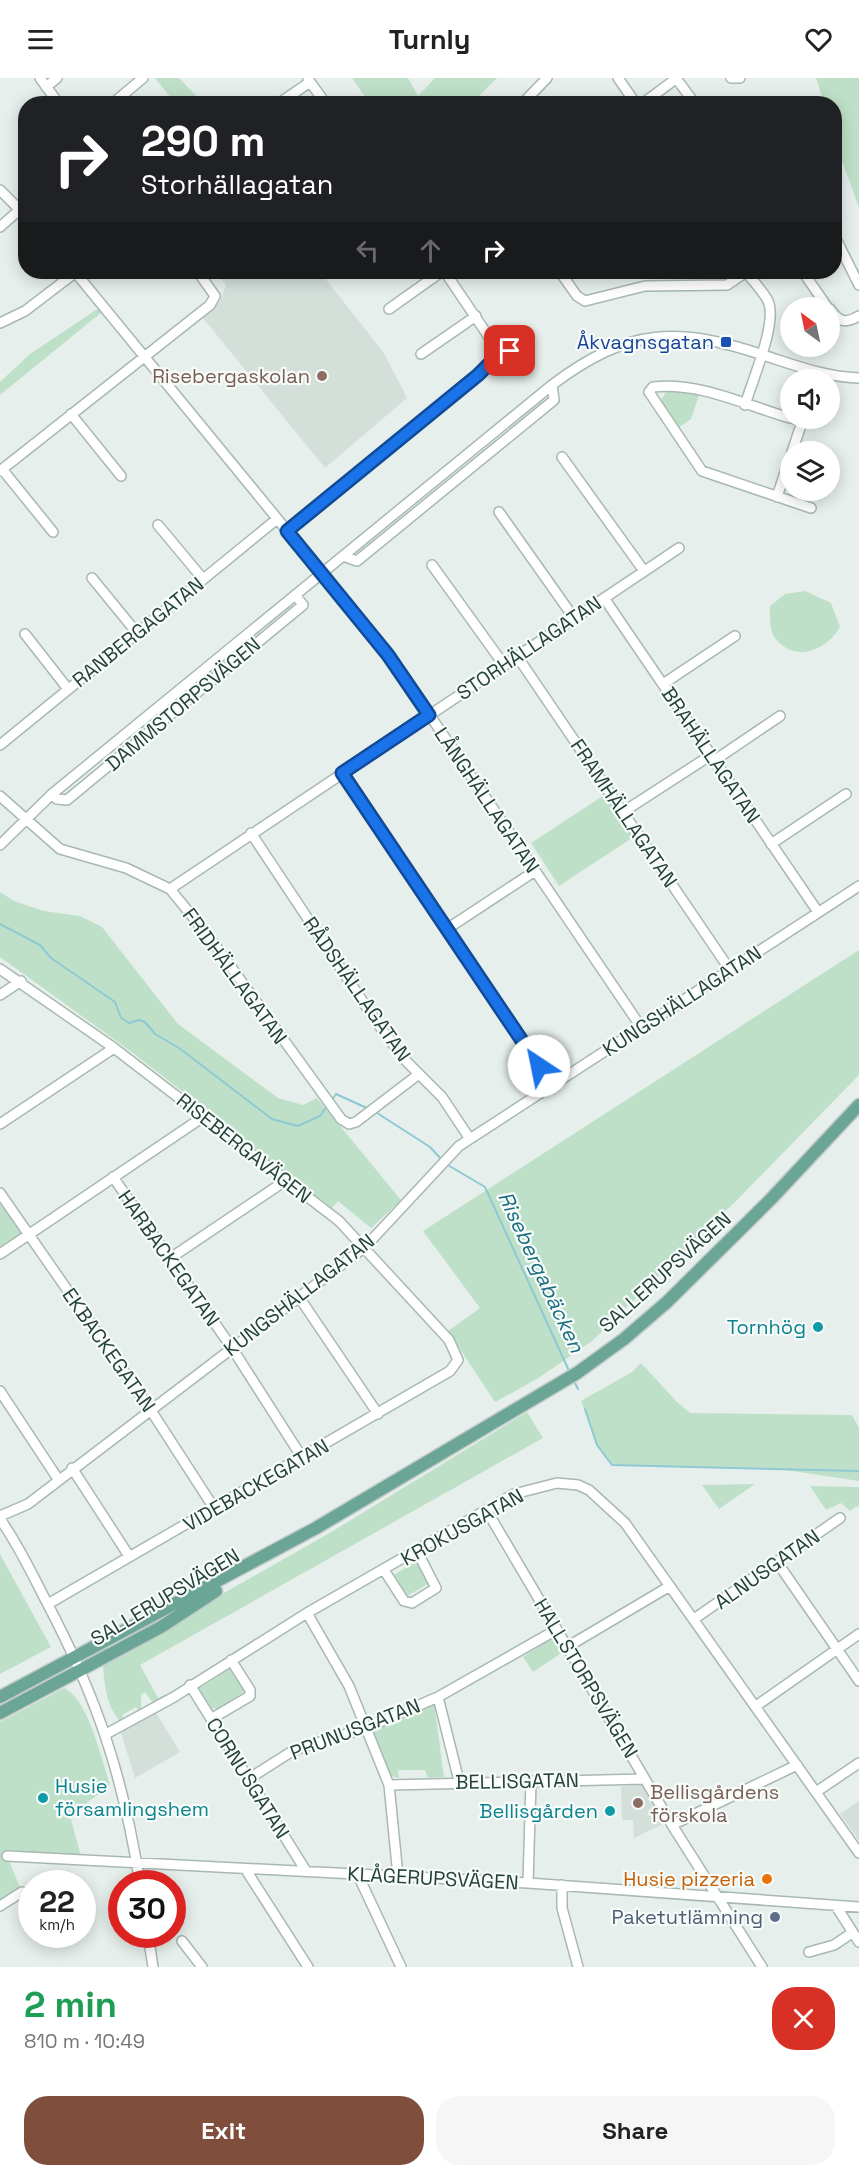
<!DOCTYPE html>
<html lang="en">
<head>
<meta charset="utf-8">
<style>
	:root { --surface:#fff; --page:#f6f6f6; --text:#222; --muted:#767676; --accent:#804e3d }
	body { margin:0; font-family:"Space Grotesk",sans-serif; background:var(--page); color:var(--text); height:100vh; display:flex; flex-direction:column; font-size:22px; white-space:nowrap }
	* { box-sizing:border-box; margin:0 }
	p { font-size:20px; color:var(--muted) }
	.icon { flex:none; width:33px; height:33px; fill:none; stroke:currentColor; stroke-width:2; stroke-linecap:round; stroke-linejoin:round }
	.map { position:relative; height:1889px; overflow:hidden }
	.side { display:flex; flex-direction:column; background:var(--surface); flex:1 }
	.side>* { flex:none }
	.banner { position:absolute; left:18px; top:18px; width:824px; height:183px; border-radius:24px; box-shadow:0 3px 15px #0003; background:#202124; color:#fff; overflow:hidden }
	.needle { width:39px; rotate:327deg }
	.buttons { position:absolute; left:780px; top:219px; display:grid; gap:12px }
	.buttons a { display:grid; place-items:center; width:60px; height:60px; border-radius:50%; background:var(--surface); box-shadow:0 3px 15px #0003; font-size:30px }
	.speed { position:absolute; left:18px; top:1792px; display:flex; gap:12px; font-size:30px; font-weight:700; text-align:center }
	.speed>* { display:grid; place-content:center; width:78px; height:78px; border-radius:50%; background:var(--surface); box-shadow:0 3px 15px #0003; line-height:1 }
	.speed small { font-size:15px; font-weight:400 }
	.speed .limit { border:9px solid #d22; background:#fff; color:#111 }
	.pin { position:absolute; display:grid; place-items:center; width:51px; height:51px; color:#fff; margin:-26px; border-radius:12px; box-shadow:0 3px 9px #0006 }
	.me { position:absolute; width:66px; margin:-33px; rotate:326deg; stroke-linejoin:round; filter:drop-shadow(0 0 4px #0008) }
	.turn { display:flex; align-items:center; gap:21px; height:126px; padding:0 24px; font-size:27px }
	.turn .icon { width:78px; height:78px; stroke-width:2.5 }
	.turn b { display:block; font-size:42px; line-height:51px }
	.lanes { display:flex; align-items:center; height:57px; padding:0 24px; background:#0003; justify-content:center; gap:30px; direction:ltr }
	.lanes .off { opacity:.35 }
	.round { display:grid; place-items:center; flex:none; width:63px; height:63px; border-radius:24px; background:var(--page) }
	.overview { display:flex; align-items:center; justify-content:space-between; height:102px; padding:0 24px }
	h1 { font-size:36px; font-weight:700; line-height:45px; color:#1e9e55 }
	.action { display:flex; gap:12px; margin-top:auto; padding:12px 24px }
	.action a { flex:1; height:69px; border-radius:24px; background:var(--accent); color:#fff; font-size:24px; font-weight:700; line-height:69px; text-align:center }
	.action a+a { background:var(--page); color:var(--text) }
	header { display:flex; justify-content:space-between; align-items:center; height:78px; padding:0 24px; background:var(--surface); font-size:27px; font-weight:700 }
	.map>svg:first-child { display:block }
</style>
</head>
<body>
<header><svg class="icon" aria-label="menu" viewBox="0 0 24 24"><path d="M4 6h16M4 12h16M4 18h16"/></svg>Turnly<svg class="icon" aria-label="heart" viewBox="0 0 24 24"><path d="M12 20l-8-8c-3-5 5-10 8-4 3-6 11-1 8 4z"/></svg></header>
<div class="map">
<svg width="859" height="1889" viewBox="0 0 859 1889">
	<rect width="100%" height="100%" fill="#e6efeb"/>
	<path fill="#d4dfda" d="M215 194H320L384 275 407 320 325 390 203 240 220 223 226 207Z
		M155 1633 180 1674 135 1700 121 1655Z
		M643 1706 665 1745 634 1760 633 1742H622L621 1709Z
		M859 1723V1763L840 1736Z"/>
	<path fill="#bfe0c8" d="M155 0H179L203 25H175Z
		M352 0H408L418 18 435 0H497L472 25 370 26Z
		M816 0H859V130L834 60V26L824 25Z
		M99 230 102 234 0 317V304L30 276Z
		M667 312 700 314 691 341 678 350 660 324Z
		M805 513 831 525 840 549C827 572 795 586 775 560 769 552 770 538 770 528L785 516Z
		M609 714 638 756 559 808 531 765Z
		M0 814 14 823 44 833 80 838 102 849 178 946 278 1020 303 1027 317 1020 401 1122 371 1150 338 1123 332 1130 133 975 0 879Z
		M859 872V997L738 1121 592 1263 537 1301 495 1324 448 1253 480 1230 423 1153Z
		M1 1124 22 1155 0 1170V1125Z
		M641 1285 677 1324 690 1335 852 1337 859 1350V1403L786 1392 612 1387 597 1367 581 1323 632 1294Z
		M527 1334 543 1360 140 1587 158 1620 166 1616 165 1622 155 1628 145 1614 141 1617V1632L139 1634 136 1629 122 1637 125 1642H119C106 1626 104 1605 103 1585L152 1561 201 1528 333 1453Z
		M755 1406 719 1431 702 1407Z
		M810 1408 859 1409V1430L857 1428 850 1433 841 1425 826 1432Z
		M0 1476 51 1569 0 1596Z
		M417 1483 428 1501V1506L407 1518 392 1498Z
		M553 1559 563 1574 533 1594 523 1579Z
		M230 1586 245 1608 244 1614 218 1631 207 1630 196 1608 199 1604 202 1609 228 1592 225 1587Z
		M64 1610C88 1620 102 1682 110 1707L70 1738 81 1778 7 1772V1778L22 1814 0 1828V1644Z
		M434 1625 444 1699 428 1700 425 1692H398L399 1700 388 1697 373 1655 376 1649 388 1643 390 1648 416 1635 414 1631Z"/>
	<g fill="none" stroke-linecap="round" stroke-linejoin="round">
		<path stroke="#8ec9d4" stroke-width="2" d="M0 846 40 867 51 880 115 924 121 940 129 945 139 942 145 944 155 956 179 970 272 1041 298 1048 320 1038 327 1028
			M331 1023 336 1016 369 1031
			M374 1033 430 1069 442 1082
			M446 1086 485 1109 570 1295
			M574 1303 578 1311
			M585 1331 597 1367 612 1387 859 1393"/>
		<g stroke="#a8b8b2" stroke-width="12">
			<path id="minor" d="M40 0 59 26
				M618 0 636 26
				M676 0 695 26
				M731 0H740
				M308 1 326 26
				M46 9 57 0
				M112 26 143 0
				M278 26 310 4
				M522 26 547 0
				M642 26 677 0
				M0 112 26 138
				M0 149 26 126
				M834 157 859 207
				M75 194 389 577 641 949
				M445 194 497 271 498 277
				M560 194 577 218 585 223 645 208 727 207 746 194C753 203 763 213 768 223 778 244 752 303 745 327
				M803 194 828 230
				M389 231 441 194
				M830 231C839 244 845 246 859 238
				M0 245 25 233 76 194
				M421 276 476 238
				M71 336 121 398
				M790 340C745 327 701 304 653 309L649 314 702 393 811 430
				M792 340 802 344 792 374
				M562 379 644 493
				M2 391 53 454
				M0 393 210 227 215 218 198 194
				M777 419 790 379
				M499 434 574 540
				M158 447 203 501
				M287 453 494 283 498 277 510 273 526 261
				M343 478 357 483 554 322 552 307
				M432 487 504 587
				M92 500 137 555
				M604 520 818 834
				M25 556 68 611
				M517 578 730 892
				M663 606 735 558
				M0 667 277 441
				M715 682 780 638
				M342 695 552 1007
				M52 716 57 721 67 722 303 527 295 517
				M0 718 60 771 126 790 170 811 210 860 341 1041 349 1046 356 1044 419 996
				M623 734 711 677
				M251 755 375 942 405 982 442 1019 470 1061
				M771 766 846 716
				M0 767 52 716 552 307C629 249 678 248 766 278 797 288 826 299 859 300
				M170 811 679 470
				M447 851 535 793
				M0 891 114 970 339 1143 449 1262 458 1282 450 1293 48 1526
				M0 917 21 903
				M0 1046 114 970
				M113 1099 232 1270 303 1381
				M0 1115 150 1331 214 1430
				M0 1176 203 1039
				M169 1181 285 1103
				M299 1219 378 1336
				M0 1313 58 1401
				M72 1390 129 1478
				M487 1433 672 1747 762 1889
				M0 1438 28 1426 365 1169 459 1068 859 808
				M0 1441C18 1466 31 1494 45 1521 97 1619 123 1697 140 1806
				M777 1484 859 1603
				M384 1492 404 1523 412 1525 436 1510 417 1473
				M307 1535 349 1608 389 1707 398 1798
				M694 1541 840 1440
				M567 1569 670 1508
				M190 1607 306 1793
				M438 1619 459 1703
				M756 1628 859 1556
				M211 1641 250 1618V1612L231 1582
				M106 1656 174 1619 307 1535 514 1416 557 1405 578 1407 589 1412 625 1445 859 1775
				M250 1700 294 1672 366 1650 438 1619 556 1552
				M389 1707 645 1701
				M816 1714 859 1685
				M672 1747 797 1687
				M7 1778 528 1805 859 1829
				M246 1792 308 1889
				M357 1795 401 1889
				M528 1805 531 1703
				M562 1807V1830L578 1889
				M0 1828 22 1814
				M836 1828 859 1864
				M148 1857 153 1889
				M182 1863 202 1889
				M809 1874 834 1867 852 1855"/>
		</g>
		<g stroke="#c2cac8" stroke-width="15">
			<path id="major" d="M0 1619 316 1450 577 1295 624 1261 667 1224 771 1121 859 1027
				M0 1635 161 1549 216 1513"/>
		</g>
		<use href="#minor" stroke="#fff" stroke-width="9"/>
		<use href="#major" stroke="#6aa596" stroke-width="12"/>
	</g>
	<g fill="none" stroke-linecap="round" stroke-linejoin="round">
		<g stroke="#114b97" stroke-width="15">
			<path id="route" d="M510 273 498 277 478 297 287 453 388 577 429 637 342 695 539 988"/>
		</g>
		<use href="#route" stroke="#1a73e8" stroke-width="10"/>
	</g>
	<rect fill="#1a4fb4" stroke="#f7fbf9" stroke-width="2" x="720" y="258" width="12" height="12" rx="3"/>
	<g fill="#8d6e63" stroke="#f7fbf9" stroke-width="2">
		<circle cx="322" cy="298" r="6"/>
		<circle cx="638" cy="1725" r="6"/>
	</g>
	<g fill="#0f9aa8" stroke="#f7fbf9" stroke-width="2">
		<circle cx="818" cy="1249" r="6"/>
		<circle cx="43" cy="1720" r="6"/>
		<circle cx="610" cy="1733" r="6"/>
	</g>
	<circle fill="#e8710a" stroke="#f7fbf9" stroke-width="2" cx="767" cy="1801" r="6"/>
	<circle fill="#5c6f8a" stroke="#f7fbf9" stroke-width="2" cx="775" cy="1839" r="6"/>
	<g text-anchor="middle" stroke-width="4.5" stroke-linejoin="round" paint-order="stroke">
		<g font-size="20" fill="#164399" stroke="#f7fbf9" text-anchor="end">
			<text x="714" y="271">Åkvagnsgatan</text>
		</g>
		<g font-size="20" fill="#785e54" stroke="#f7fbf9" text-anchor="end">
			<text x="310" y="305">Risebergaskolan</text>
			<text x="650" y="1721" text-anchor="start">Bellisgårdens<tspan x="650" dy="23">förskola</tspan></text>
		</g>
		<g font-size="20" fill="#24423a" stroke="#f7fbf9">
			<text transform="translate(138 554) rotate(-39)" y="7">RANBERGAGATAN</text>
			<text transform="translate(529 570) rotate(-34)" y="7">STORHÄLLAGATAN</text>
			<text transform="translate(183 626) rotate(-40)" y="7">DAMMSTORPSVÄGEN</text>
			<text transform="translate(711 677) rotate(56)" y="7">BRAHÄLLAGATAN</text>
			<text transform="translate(487 722) rotate(56)" y="7">LÅNGHÄLLAGATAN</text>
			<text transform="translate(624 735) rotate(56)" y="7">FRAMHÄLLAGATAN</text>
			<text transform="translate(235 898) rotate(54)" y="7">FRIDHÄLLAGATAN</text>
			<text transform="translate(357 911) rotate(55)" y="7">RÅDSHÄLLAGATAN</text>
			<text transform="translate(682 923) rotate(-33)" y="7">KUNGSHÄLLAGATAN</text>
			<text transform="translate(244 1070) rotate(38)" y="7">RISEBERGAVÄGEN</text>
			<text transform="translate(169 1180) rotate(55)" y="7">HARBACKEGATAN</text>
			<text transform="translate(665 1194) rotate(-42)" y="7">SALLERUPSVÄGEN</text>
			<text transform="translate(299 1217) rotate(-38)" y="7">KUNGSHÄLLAGATAN</text>
			<text transform="translate(109 1272) rotate(55)" y="7">EKBACKEGATAN</text>
			<text transform="translate(256 1407) rotate(-30)" y="7">VIDEBACKEGATAN</text>
			<text transform="translate(462 1449) rotate(-29)" y="7">KROKUSGATAN</text>
			<text transform="translate(767 1491) rotate(-35)" y="7">ALNUSGATAN</text>
			<text transform="translate(165 1519) rotate(-31)" y="7">SALLERUPSVÄGEN</text>
			<text transform="translate(586 1600) rotate(59)" y="7">HALLSTORPSVÄGEN</text>
			<text transform="translate(355 1651) rotate(-21)" y="7">PRUNUSGATAN</text>
			<text transform="translate(248 1700) rotate(58)" y="7">CORNUSGATAN</text>
			<text transform="translate(517 1703) rotate(-1)" y="7">BELLISGATAN</text>
			<text transform="translate(433 1800) rotate(3)" y="7">KLÅGERUPSVÄGEN</text>
		</g>
		<g font-size="20" fill="#0d838f" stroke="#f7fbf9" text-anchor="end">
			<text x="806" y="1256">Tornhög</text>
			<text x="55" y="1715" text-anchor="start">Husie<tspan x="55" dy="23">församlingshem</tspan></text>
			<text x="598" y="1740">Bellisgården</text>
		</g>
		<g font-size="20" fill="#c56008" stroke="#f7fbf9" text-anchor="end">
			<text x="755" y="1808">Husie pizzeria</text>
		</g>
		<g font-size="20" fill="#4e5e75" stroke="#f7fbf9" text-anchor="end">
			<text x="763" y="1846">Paketutlämning</text>
		</g>
		<g font-size="21" font-style="italic" fill="#1c6f80" stroke="#f7fbf9">
			<text transform="translate(541 1194) rotate(65)" y="7">Risebergabäcken</text>
		</g>
	</g>
</svg>
<div class="buttons">
<a><svg class="needle" viewBox="-14 -14 28 28"><path d="M0-13l5 13h-10z" fill="#e53935"/><path d="M0 13l5-13h-10z" fill="#767676"/></svg></a>
<a><svg class="icon" aria-label="sound" viewBox="0 0 24 24"><path d="M4 9h4l5-4v14l-5-4H4zM17 9q2 3 0 6"/></svg></a>
<a><svg class="icon" aria-label="layers" viewBox="0 0 24 24"><path d="M12 4l9 5-9 5-9-5zM3 14l9 5 9-5"/></svg></a>
</div>
<div class="speed"><div>22<small>km/h</small></div><div class="limit">30</div></div>
<div class="pin" style="left:510px;top:273px;background:#d93025"><svg class="icon" aria-label="arrive" viewBox="0 0 24 24"><path d="M6 21V4h12l-3 4 3 4H6"/></svg></div>
<svg class="me" style="left:539px;top:988px" viewBox="-20 -20 40 40"><circle r="19" fill="#fff"/><path d="M0-13L10 11 0 6-10 11z" fill="#1a73e8"/></svg>
<div class="banner">
<div class="turn"><svg class="icon" aria-label="right" viewBox="0 0 24 24"><path d="M7 20v-9h11M14 6l5 5-5 5"/></svg><div><b>290 m</b>Storhällagatan</div></div>
<div class="lanes"><svg class="icon off" aria-label="left" viewBox="0 0 24 24"><path d="M17 20v-9H6M10 6l-5 5 5 5"/></svg><svg class="icon off" aria-label="ahead" viewBox="0 0 24 24"><path d="M12 20V5M6 11l6-6 6 6"/></svg><svg class="icon" aria-label="right" viewBox="0 0 24 24"><path d="M7 20v-9h11M14 6l5 5-5 5"/></svg></div>
</div>
</div>
<section class="side">
<div class="overview"><div><h1>2 min</h1><p>810 m · 10:49</p></div><a class="round" style="background:#d93025;color:#fff"><svg class="icon" aria-label="close" viewBox="0 0 24 24"><path d="M6 6l12 12M18 6L6 18"/></svg></a></div>
<div class="action"><a>Exit</a><a>Share</a></div>
</section>
</body>
</html>
